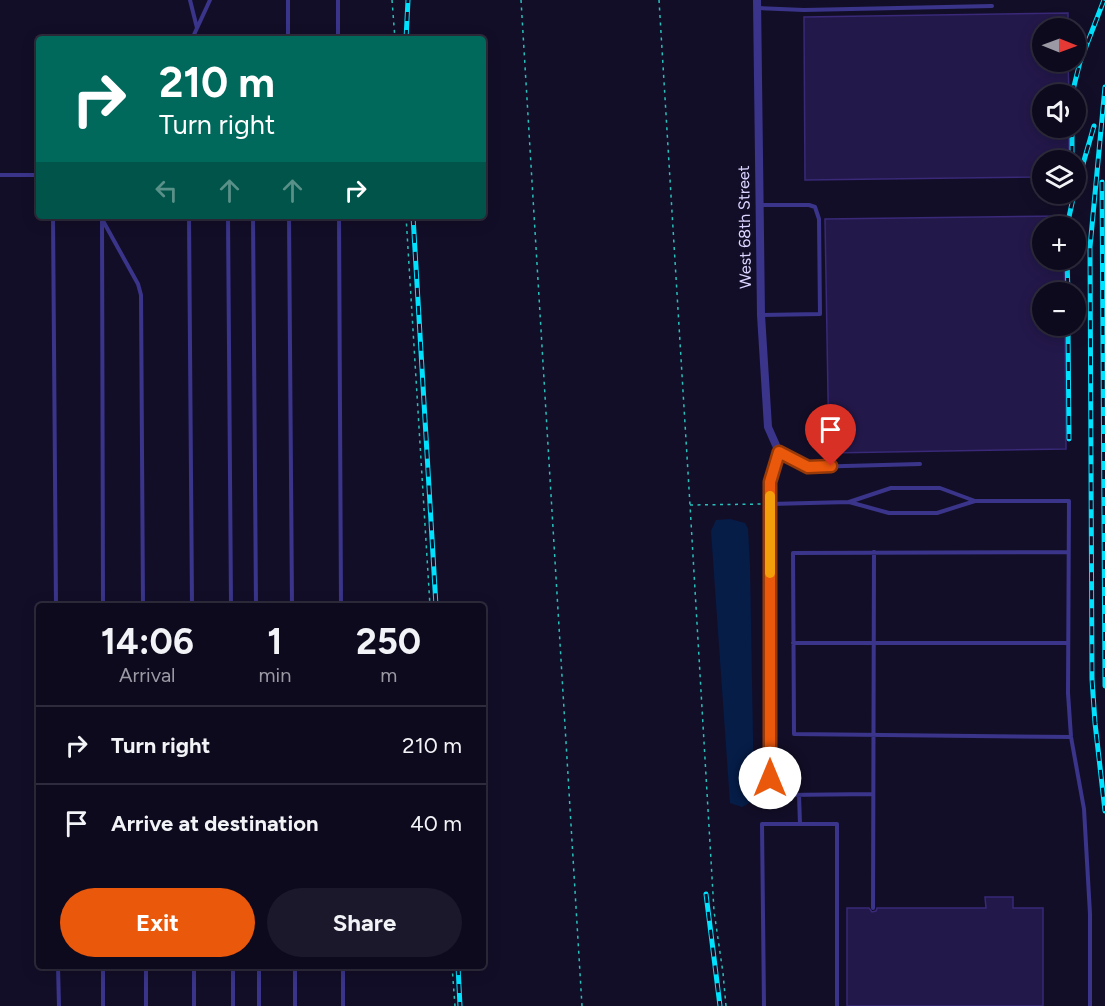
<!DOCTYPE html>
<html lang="en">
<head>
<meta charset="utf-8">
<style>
	:root { --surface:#0e0a1e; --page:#1c182b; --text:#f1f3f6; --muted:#9b9aa4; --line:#2e2b3c; --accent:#ea580c }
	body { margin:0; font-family:Figtree,sans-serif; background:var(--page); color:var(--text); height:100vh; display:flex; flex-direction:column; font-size:22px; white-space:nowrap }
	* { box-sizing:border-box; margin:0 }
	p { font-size:20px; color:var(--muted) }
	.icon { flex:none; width:33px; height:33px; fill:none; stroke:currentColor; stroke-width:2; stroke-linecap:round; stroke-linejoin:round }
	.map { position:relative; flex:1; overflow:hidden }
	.side { position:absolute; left:36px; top:603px; width:450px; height:366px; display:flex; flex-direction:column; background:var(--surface); border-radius:6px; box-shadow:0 3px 15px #0003,0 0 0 2px var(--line) }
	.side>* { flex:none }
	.top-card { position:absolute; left:36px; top:36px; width:450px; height:183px; border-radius:6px; box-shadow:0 3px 15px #0003,0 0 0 2px var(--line); background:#00695c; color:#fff; overflow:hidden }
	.needle { width:39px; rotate:91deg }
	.fabs { position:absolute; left:1032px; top:18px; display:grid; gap:12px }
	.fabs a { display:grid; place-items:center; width:54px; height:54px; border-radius:50%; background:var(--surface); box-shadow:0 3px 15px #0003,0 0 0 2px var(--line); font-size:30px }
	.pin { position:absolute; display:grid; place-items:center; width:51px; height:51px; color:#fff; margin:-62px -26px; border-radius:50% 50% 50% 0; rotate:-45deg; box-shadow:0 0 6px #0007 }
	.pin .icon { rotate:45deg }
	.me { position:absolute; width:66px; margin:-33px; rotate:0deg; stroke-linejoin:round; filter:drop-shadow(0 0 4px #0008) }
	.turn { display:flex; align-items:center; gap:21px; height:126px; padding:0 24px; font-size:27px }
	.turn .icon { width:78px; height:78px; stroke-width:2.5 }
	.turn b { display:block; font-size:42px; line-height:51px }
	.lanes { display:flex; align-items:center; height:57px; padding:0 24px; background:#0003; justify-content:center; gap:30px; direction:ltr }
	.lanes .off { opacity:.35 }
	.eta { display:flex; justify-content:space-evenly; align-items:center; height:102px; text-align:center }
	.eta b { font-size:36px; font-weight:700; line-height:42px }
	.cta { display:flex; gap:12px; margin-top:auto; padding:12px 24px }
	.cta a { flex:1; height:69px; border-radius:36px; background:var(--accent); color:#fff; font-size:24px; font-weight:700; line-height:69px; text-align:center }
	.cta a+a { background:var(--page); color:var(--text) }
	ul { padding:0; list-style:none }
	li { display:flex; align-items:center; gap:18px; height:78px; padding:0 24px; border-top:2px solid var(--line) }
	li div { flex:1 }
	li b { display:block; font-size:22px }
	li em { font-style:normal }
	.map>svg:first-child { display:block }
</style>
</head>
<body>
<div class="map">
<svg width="1105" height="1006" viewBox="0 0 1105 1006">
	<rect width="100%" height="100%" fill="#130e28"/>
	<path fill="#061d48" d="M730 519 745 523 748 529 750 566 754 796 751 802 742 807 730 803 711 531 716 520Z"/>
	<path fill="#23184a" stroke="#392978" stroke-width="1.5" d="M1068 13V28H1042V62H1068L1069 94H1042V128H1069V160H1042V177L805 180 804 17Z
		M1064 216V226H1042V260H1064L1065 292H1042V326H1065L1066 449 829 453 825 219Z
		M985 897H1013V908H1043V1006H847V908H869L872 912 876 911 877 908H986Z"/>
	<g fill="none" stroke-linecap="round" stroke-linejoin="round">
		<path stroke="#26c1ba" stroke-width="1.5" stroke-dasharray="3 4.5" stroke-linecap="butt" d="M392 0 395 39
			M521 0 582 1006
			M659 0 690 505
			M406 216 430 606
			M452 966 455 1006
			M726 1006 723 973 714 911 690 505 763 504"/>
		<path stroke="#3a358a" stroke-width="4" d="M190 0 197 28
			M338 0V39
			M758 8 804 10 992 6
			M192 39 210 0
			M288 39V0
			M0 175H39
			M760 205H809L815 207 819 219 820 314 761 315
			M53 216 56 606
			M102 216 103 606
			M189 216 192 606
			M228 216 231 606
			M253 216 256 606
			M289 216 292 606
			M339 216 341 606
			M102 219 138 284 141 295 143 606
			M891 488H940L975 501 937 513H889L849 502Z
			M975 501H1069L1068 693 1071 737 1084 809 1090 914V1006
			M770 504 849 502
			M1068 552 793 553 794 734 1071 737
			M793 643H1068
			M873 794 785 795 770 778V482L779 452 808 467 920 464
			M799 795 800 824
			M873 908 874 552
			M58 966 59 1006
			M103 966V1006
			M146 966V1006
			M194 966V1006
			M233 966V1006
			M259 966V1006
			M295 966V1006
			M343 966V1006
			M764 1006 762 824H837V1006"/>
		<path stroke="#3a358a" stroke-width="8" d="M757 0 761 315 768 427 779 452"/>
		<g stroke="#01e2ff" stroke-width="5">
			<path id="rail" d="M406 39 408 0
				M1105 87 1090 247 1092 679 1095 723 1105 811
				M1072 94 1080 62 1104 0
				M1072 128V160
				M1102 182 1105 686
				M1076 188 1094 126
				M413 216 436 606
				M1067 226 1074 194
				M1067 260 1068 292
				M1068 326 1069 439
				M706 894 720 1006
				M458 966 460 1006"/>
		</g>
		<use href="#rail" stroke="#130e28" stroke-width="3" stroke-dasharray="9" stroke-linecap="butt"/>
	</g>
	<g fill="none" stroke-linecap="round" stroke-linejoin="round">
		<g stroke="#983908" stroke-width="15">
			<path id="route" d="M770 778V482L779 452 808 467 831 466"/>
		</g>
		<use href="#route" stroke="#ea580c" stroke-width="10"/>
		<path stroke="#f59e0b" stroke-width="10" d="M770 496V573"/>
	</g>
	<g text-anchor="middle" stroke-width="6" stroke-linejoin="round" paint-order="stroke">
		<g font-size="16" fill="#dad5ff" stroke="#130e28">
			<text transform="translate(744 227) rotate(-91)" y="6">West 68th Street</text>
		</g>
	</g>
</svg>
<div class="fabs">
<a><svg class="needle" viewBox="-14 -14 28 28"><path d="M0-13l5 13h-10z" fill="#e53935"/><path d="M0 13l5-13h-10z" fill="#9b9aa4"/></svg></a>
<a><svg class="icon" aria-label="sound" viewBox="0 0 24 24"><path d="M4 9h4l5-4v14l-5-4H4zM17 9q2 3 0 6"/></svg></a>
<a><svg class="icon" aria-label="layers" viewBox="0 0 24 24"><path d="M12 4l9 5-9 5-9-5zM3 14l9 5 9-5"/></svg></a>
<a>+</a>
<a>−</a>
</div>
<div class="pin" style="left:831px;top:466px;background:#d93025"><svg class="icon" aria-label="arrive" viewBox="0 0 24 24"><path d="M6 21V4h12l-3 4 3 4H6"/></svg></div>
<svg class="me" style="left:770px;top:778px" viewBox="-20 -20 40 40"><circle r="19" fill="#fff"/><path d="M0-13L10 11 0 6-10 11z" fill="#ea580c"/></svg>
<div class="top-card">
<div class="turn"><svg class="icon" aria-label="right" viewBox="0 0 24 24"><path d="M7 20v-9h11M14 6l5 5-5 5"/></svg><div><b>210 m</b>Turn right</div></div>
<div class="lanes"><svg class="icon off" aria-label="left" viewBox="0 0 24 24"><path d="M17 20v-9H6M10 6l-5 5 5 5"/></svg><svg class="icon off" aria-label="ahead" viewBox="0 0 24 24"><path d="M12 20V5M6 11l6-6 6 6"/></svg><svg class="icon off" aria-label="ahead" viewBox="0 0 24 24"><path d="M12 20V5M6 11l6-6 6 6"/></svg><svg class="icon" aria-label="right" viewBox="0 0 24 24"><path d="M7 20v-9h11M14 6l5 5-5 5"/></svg></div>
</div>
<section class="side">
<div class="eta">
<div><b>14:06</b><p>Arrival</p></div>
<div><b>1</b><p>min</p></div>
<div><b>250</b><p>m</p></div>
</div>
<ul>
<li><svg class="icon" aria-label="right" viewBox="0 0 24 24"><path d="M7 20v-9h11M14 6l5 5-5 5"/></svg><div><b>Turn right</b></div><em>210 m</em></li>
<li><svg class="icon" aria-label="arrive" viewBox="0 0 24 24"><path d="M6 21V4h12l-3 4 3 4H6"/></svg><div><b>Arrive at destination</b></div><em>40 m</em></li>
</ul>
<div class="cta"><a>Exit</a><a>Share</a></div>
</section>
</div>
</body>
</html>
